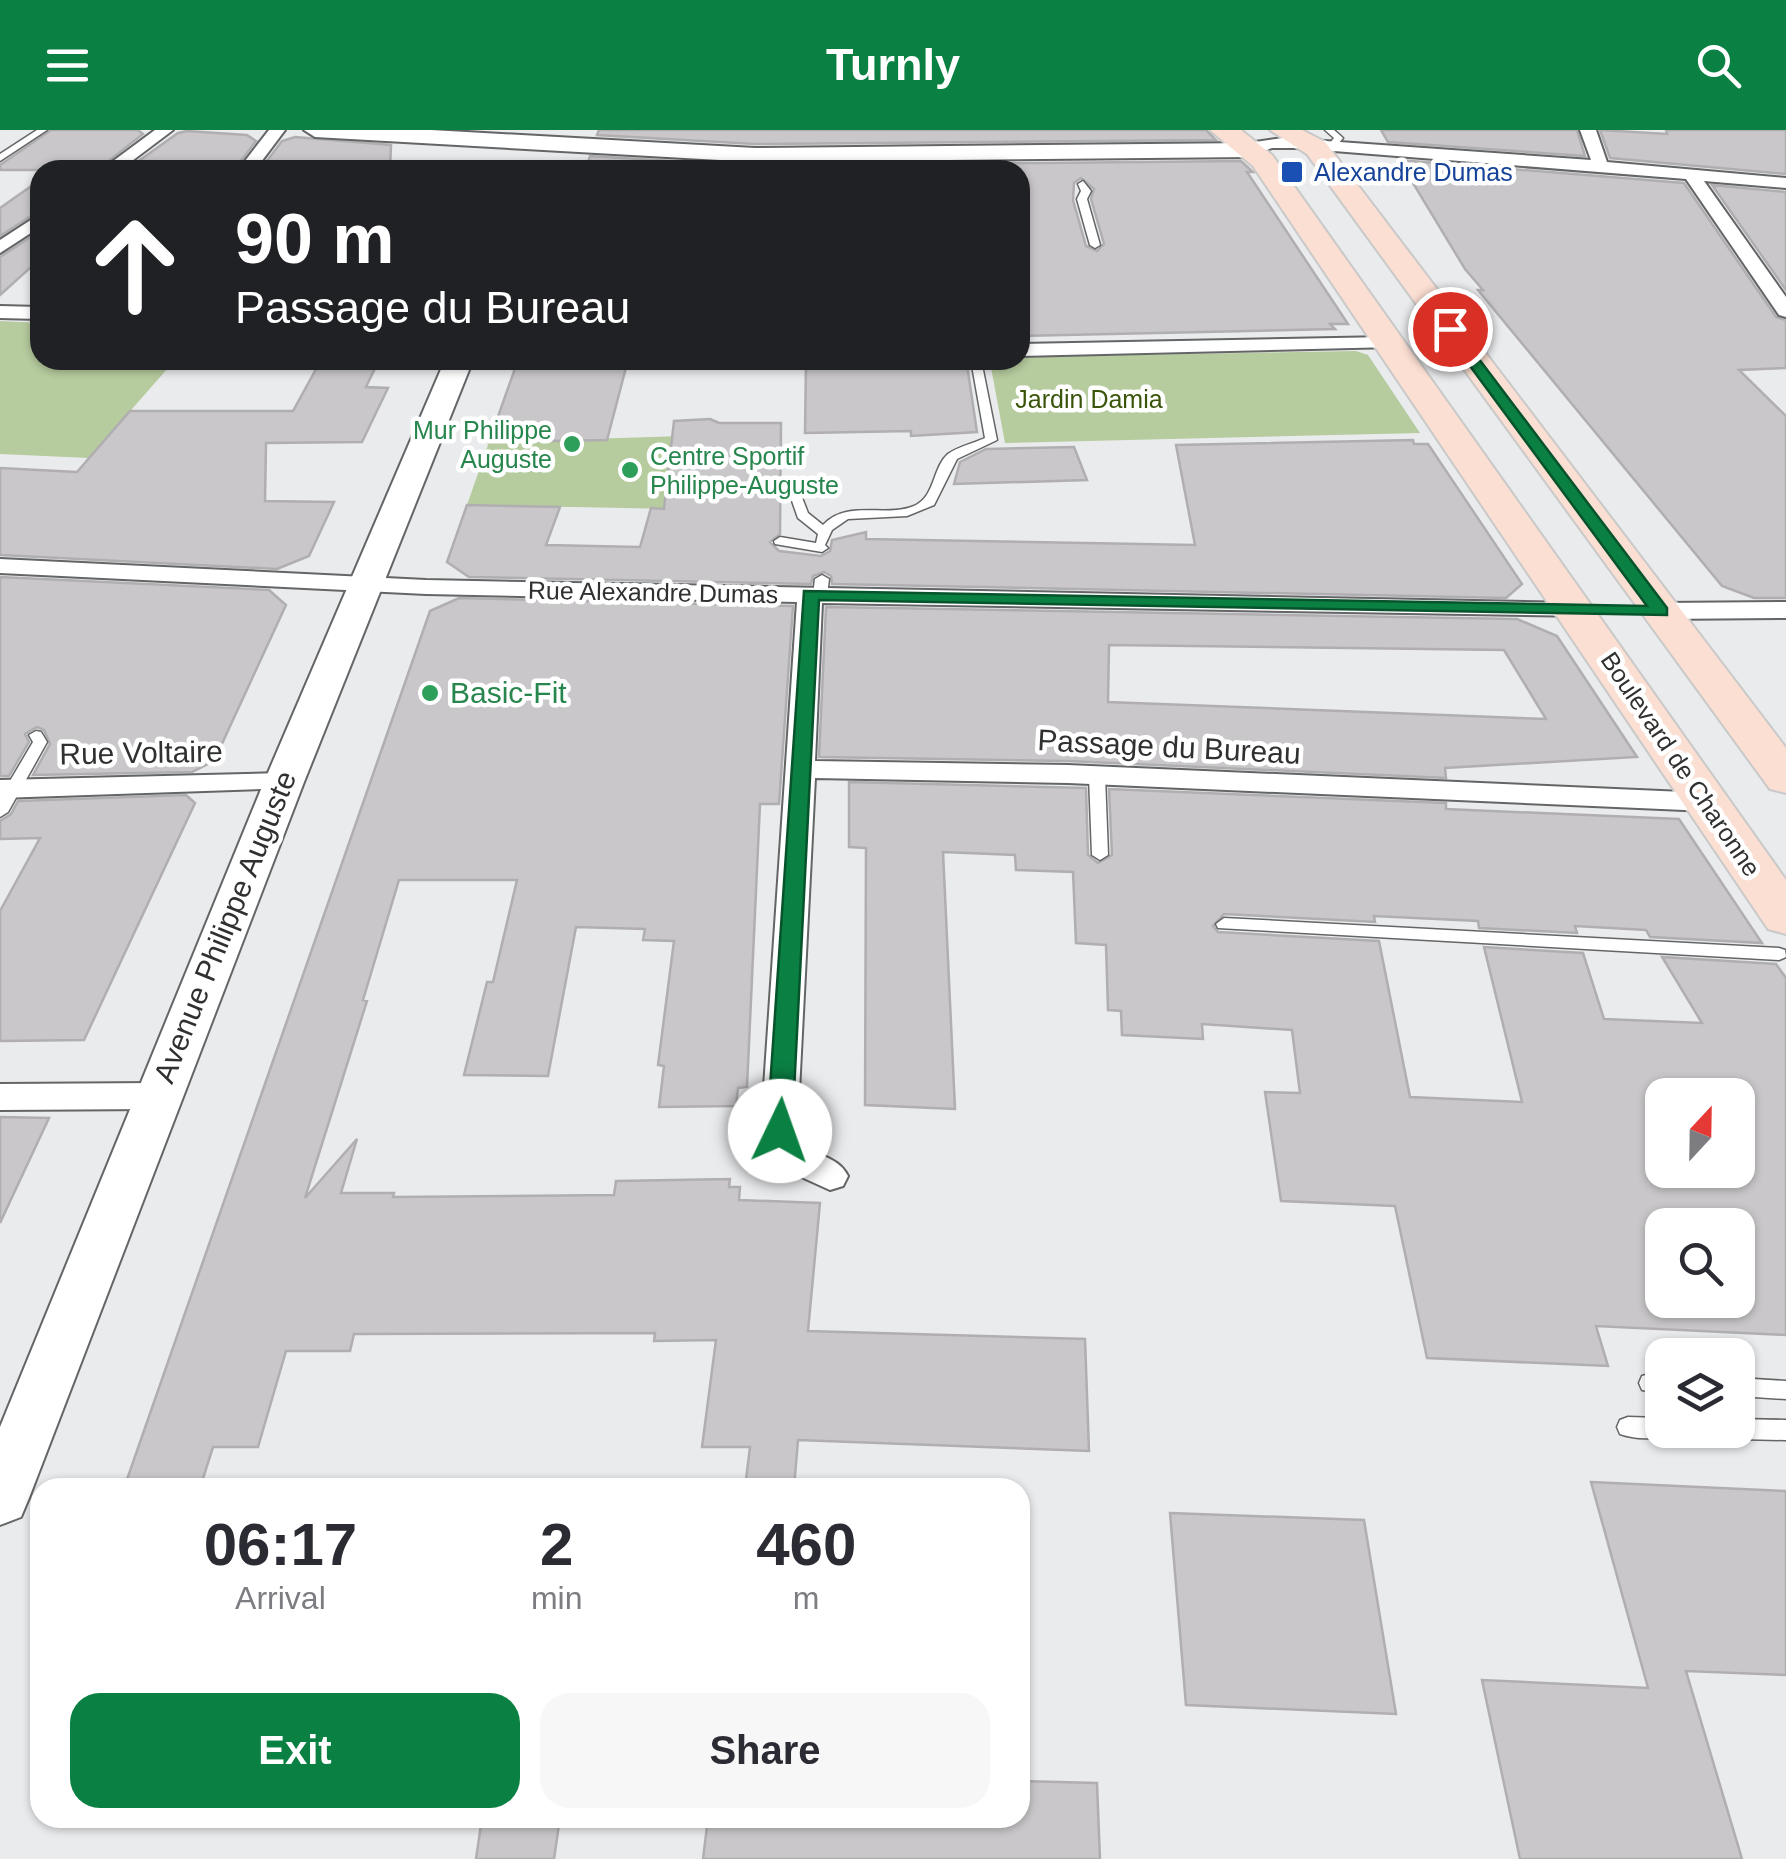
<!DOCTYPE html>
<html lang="en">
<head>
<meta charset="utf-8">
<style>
	:root { --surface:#fff; --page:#f7f7f7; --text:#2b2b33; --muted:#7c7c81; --accent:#0b8043 }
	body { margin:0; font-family:Helvetica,sans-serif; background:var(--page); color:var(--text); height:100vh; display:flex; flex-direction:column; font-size:38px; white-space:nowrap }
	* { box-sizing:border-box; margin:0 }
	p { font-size:32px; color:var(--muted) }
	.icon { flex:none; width:55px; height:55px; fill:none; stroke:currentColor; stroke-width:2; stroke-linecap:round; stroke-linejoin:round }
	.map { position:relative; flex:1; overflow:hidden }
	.details { position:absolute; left:30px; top:1348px; width:1000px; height:350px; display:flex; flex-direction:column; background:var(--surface); border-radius:30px; box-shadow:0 2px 8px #0004 }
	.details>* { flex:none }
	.banner { position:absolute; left:30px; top:30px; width:1000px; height:210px; border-radius:30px; box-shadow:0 2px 8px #0004; background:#202124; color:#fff; overflow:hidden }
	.needle { width:65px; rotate:22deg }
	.fabs { position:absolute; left:1645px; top:948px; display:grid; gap:20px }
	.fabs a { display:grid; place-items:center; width:110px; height:110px; border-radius:20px; background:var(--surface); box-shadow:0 2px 8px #0004; font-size:50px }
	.pin { position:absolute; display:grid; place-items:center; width:85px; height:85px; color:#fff; margin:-42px; border:5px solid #fff; border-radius:50%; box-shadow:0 2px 10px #0007 }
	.me { position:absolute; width:110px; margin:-55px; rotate:3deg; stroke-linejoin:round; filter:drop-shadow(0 0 8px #0008) }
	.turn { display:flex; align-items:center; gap:35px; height:210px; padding:0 40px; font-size:45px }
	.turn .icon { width:130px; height:130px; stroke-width:2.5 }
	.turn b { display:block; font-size:70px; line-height:85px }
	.eta { display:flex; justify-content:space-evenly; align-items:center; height:170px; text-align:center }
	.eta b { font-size:60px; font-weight:700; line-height:70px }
	.action { display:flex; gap:20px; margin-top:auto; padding:20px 40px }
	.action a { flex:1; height:115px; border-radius:30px; background:var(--accent); color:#fff; font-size:40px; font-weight:700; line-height:115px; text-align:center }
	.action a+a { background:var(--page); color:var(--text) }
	header { display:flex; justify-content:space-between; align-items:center; height:130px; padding:0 40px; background:var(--accent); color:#fff; font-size:45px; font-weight:700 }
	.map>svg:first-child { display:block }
</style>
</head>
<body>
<header><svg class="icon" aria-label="menu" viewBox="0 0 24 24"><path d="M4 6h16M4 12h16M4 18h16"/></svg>Turnly<svg class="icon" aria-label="search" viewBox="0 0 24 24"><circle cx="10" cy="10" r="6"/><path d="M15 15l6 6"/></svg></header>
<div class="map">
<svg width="1786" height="1729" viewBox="0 0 1786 1729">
	<rect width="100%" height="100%" fill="#eaebed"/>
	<path fill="#b6cb9e" d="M0 191 40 193V230H175L89 328 0 324Z
		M1356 221 1368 225 1420 303 1005 313 990 232 1020 227Z
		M781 303V381L467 375 489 312Z"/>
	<path fill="#c9c7c9" stroke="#b0aeb0" stroke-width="2.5" fill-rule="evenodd" d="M51 0H138L143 4 97 40H0V35Z
		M599 0H1206L1216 10 755 14 597 5Z
		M1381 0H1577L1585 26 1388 12Z
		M1600 0 1667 4 1666 0H1786V44L1610 28Z
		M187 1 247 5 256 11 234 40H126L178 3Z
		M295 7 391 15 390 40H260L282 11Z
		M590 26 755 36 1241 31 1253 42H1247L1348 194H1330L1335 199 1020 206V40H586ZM1081 48 1094 59 1091 69 1104 114 1097 121 1086 116 1073 70 1074 53Z
		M1399 30 1684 53 1776 187 1786 190V238L1739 240 1786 286V468H1754L1722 456 1478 160H1483L1465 139Z
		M40 50V80L0 106V78Z
		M1712 55 1786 62V160Z
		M40 101V129L0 165V127Z
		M321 230H379L366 257 388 258 362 312 266 313 265 371 334 372 309 426 277 439 0 425V338L77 342 130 281H293Z
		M518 230H628L607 310 489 312Z
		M806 230H873V237L967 235 977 302 911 306V301L805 303Z
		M710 289 719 293H781L780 404 770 412 779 421 821 426 830 421 832 410 866 402V409L1195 415 1176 315 1413 310 1414 314H1428L1522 454 1506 468 832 454 831 446 824 442 813 446 811 454 469 447 447 432 467 375 560 377 546 415 640 417 651 378 664 379 674 291Z
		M1074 317 1087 350 954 354 960 332 986 319Z
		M0 447 269 460 286 475 214 631 192 642 33 645 50 614 44 600 37 597 25 604 29 612 9 646H0Z
		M459 468 793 476 779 674H760L747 957 738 958 736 976 659 977 664 936 658 935 674 811 643 810 645 799 576 797 548 946 464 945 487 852H493L517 750H399L363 870 367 871 305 1068 357 1009 341 1063H394L393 1067 614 1065 616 1051 730 1049 729 1057H740L739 1070 820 1073 808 1201 1085 1209 1089 1321 798 1310 794 1358H745L750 1317H702L716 1210 654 1211 655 1203 354 1204 350 1221H286L258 1317H213L200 1358H124L430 481Z
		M826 477 1517 489 1557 506 1637 627 1445 638 1446 648 1068 631 819 627ZM1109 515 1504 520 1546 589 1108 572Z
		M849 652 1086 658 1088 725 1098 733 1112 725 1109 659 1446 673V679L1679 689 1762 813 1650 807 1646 800 1575 796 1577 803 1479 798 1478 791 1374 786 1375 792 1224 784 1213 796 1218 802 1379 811 1410 967 1522 972 1484 817 1583 823 1604 889 1702 893 1662 827 1776 834 1786 848V1205L1596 1196 1608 1236 1427 1228 1395 1076 1281 1071 1265 962 1300 963 1292 900 1202 894 1203 909 1122 905 1121 881 1108 880 1106 815 1076 813 1073 742 1016 740 1015 725 943 722 955 979 865 975 866 718 849 717ZM1662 965H1738V1040H1662ZM1662 1095H1738V1170H1662Z
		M186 665 195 673 84 910 0 911V781L40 708 0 709V691L11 684 18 671Z
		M0 987 49 988 0 1093Z
		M1591 1352 1786 1361V1545L1686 1541 1742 1729H1520L1482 1550 1648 1558Z
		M1170 1383 1364 1390 1396 1584 1186 1575Z
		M1020 1651 1097 1653 1100 1729H703L708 1688H1020Z
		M482 1688H560L554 1729H476Z"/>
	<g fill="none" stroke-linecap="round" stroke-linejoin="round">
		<g stroke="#636566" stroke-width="3">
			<path id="lane" d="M37 0H47L0 31V24Z
				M1325 0H1334L1343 8 1333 20 1326 18 1334 8Z
				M1083 51 1091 61 1087 69 1100 115 1095 118 1090 115 1077 69 1081 61 1078 54Z
				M971 230H981L997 310 957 329 934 375 907 386 848 389 832 400 825 415 828 418 822 422 775 414 774 411 780 407 816 413 818 404 798 388 791 368 793 365H801L808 383 823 395C847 369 885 388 914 376 936 366 932 338 948 324 957 317 974 313 985 308Z
				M822 445 829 449 827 465 820 469 813 465 815 449Z
				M36 601 41 602 47 612 8 682 0 687V668L33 612 29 605Z
				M1097 641 1105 646 1108 725 1100 730 1092 725 1089 646Z
				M1224 788 1779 818 1785 820 1786 827 1779 830 1218 798 1216 794Z
				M1650 1244 1662 1245V1263L1642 1260 1639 1253 1642 1246Z
				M1738 1248 1786 1251V1269L1738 1266Z
				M1628 1287 1662 1288V1300H1672L1670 1305C1656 1310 1634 1309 1620 1304L1617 1297 1620 1290Z
				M1738 1289 1786 1290V1310L1738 1309 1730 1306 1727 1300H1738Z"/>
		</g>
		<g stroke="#636566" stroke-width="4">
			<path id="street" d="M155 0H173L120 40H101Z
				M269 0H285L255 40H238Z
				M1580 0H1596L1607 32 1786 48V58L1704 51 1786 167V187L1779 185 1686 49 1296 18H1272L1252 25 1244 20 1255 12 1283 8 1591 30Z
				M40 84V97L0 123V110Z
				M0 176 40 177V189L0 188Z
				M1387 207 1394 209V217L1020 226V214Z
				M0 429 426 450 1576 473 1585 476 1589 481 1585 486 822 473 815 631 1068 635 1707 663 1717 666 1721 672 1717 678 1707 681 1068 653 815 648 797 1001C810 1031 835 1021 848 1046L843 1056 830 1060 777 1036 761 1001 797 472 426 464 0 443Z
				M1786 472V488L1660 489 1647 481 1660 473Z
				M284 643 294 646 298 652 294 658 0 668V650Z
				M157 953 169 957 174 966 169 975 157 979 0 980V954Z"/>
		</g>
		<g stroke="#636566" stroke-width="4">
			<path id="secondary" d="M304 0H431L755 18 1252 13 1263 20 1252 27 755 32 315 7Z
				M445 230H473L304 652 29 1368 21 1387 0 1395V1297L264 652Z"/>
		</g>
		<g stroke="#c9c9c9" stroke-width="4">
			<path id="primary" d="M1210 0H1241L1272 25 1786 750V804L1768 799 1253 36Z
				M1270 0H1302L1325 12 1786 618V663L1770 659 1307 24Z"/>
		</g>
		<use href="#lane" fill="#fff" fill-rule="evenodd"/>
		<use href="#street" fill="#fff" fill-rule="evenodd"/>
		<use href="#secondary" fill="#fff" fill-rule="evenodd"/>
		<use href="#primary" fill="#fbdfd2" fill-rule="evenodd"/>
	</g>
	<path fill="#0b8043" stroke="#07532c" stroke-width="2.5" d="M1445 196H1454L1667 478V485L819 470 792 1001 788 1008H771L767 1001 804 461 1647 476 1445 202Z"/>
	<rect fill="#1a4fb4" stroke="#fff" stroke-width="4" x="1280" y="30" width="24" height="24" rx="5"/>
	<g fill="#2e9e5b" stroke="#fff" stroke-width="4">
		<circle cx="572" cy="314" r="10"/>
		<circle cx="630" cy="340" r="10"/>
		<circle cx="430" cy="563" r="10"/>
	</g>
	<g text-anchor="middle" stroke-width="9" stroke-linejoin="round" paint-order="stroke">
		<g font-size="25" fill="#164399" stroke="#fff" text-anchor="start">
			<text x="1314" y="51">Alexandre Dumas</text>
		</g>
		<g font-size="25" fill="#3a550a" stroke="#fff">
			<text x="1089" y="278">Jardin Damia</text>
		</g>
		<g font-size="25" fill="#27864d" stroke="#fff" text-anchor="end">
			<text x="552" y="309">Mur Philippe<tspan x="552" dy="29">Auguste</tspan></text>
			<text x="650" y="335" text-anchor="start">Centre Sportif<tspan x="650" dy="29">Philippe-Auguste</tspan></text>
		</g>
		<g font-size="25" fill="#2f3030" stroke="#fff">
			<text transform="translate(653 462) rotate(1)" y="9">Rue Alexandre Dumas</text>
			<text transform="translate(1681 634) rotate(56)" y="9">Boulevard de Charonne</text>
		</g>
		<g font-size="30" fill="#27864d" stroke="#fff" text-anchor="start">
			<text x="450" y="573">Basic-Fit</text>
		</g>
		<g font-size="30" fill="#2f3030" stroke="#fff">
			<text transform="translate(1169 617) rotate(3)" y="10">Passage du Bureau</text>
			<text transform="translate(141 623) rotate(-1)" y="10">Rue Voltaire</text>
			<text transform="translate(225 797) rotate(-68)" y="10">Avenue Philippe Auguste</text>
		</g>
	</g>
</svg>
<div class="fabs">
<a><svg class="needle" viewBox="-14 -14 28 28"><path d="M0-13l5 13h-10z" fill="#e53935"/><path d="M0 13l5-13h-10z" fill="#7c7c81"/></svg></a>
<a><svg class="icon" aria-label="search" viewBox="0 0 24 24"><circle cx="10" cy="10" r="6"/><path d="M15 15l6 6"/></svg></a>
<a><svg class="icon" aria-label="layers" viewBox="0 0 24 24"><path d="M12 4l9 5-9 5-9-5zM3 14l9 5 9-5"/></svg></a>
</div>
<div class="pin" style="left:1450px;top:199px;background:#d93025"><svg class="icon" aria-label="arrive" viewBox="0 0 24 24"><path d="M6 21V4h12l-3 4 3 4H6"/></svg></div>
<svg class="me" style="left:780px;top:1001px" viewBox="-20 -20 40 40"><circle r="19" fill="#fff"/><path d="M0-13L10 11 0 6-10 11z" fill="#0b8043"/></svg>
<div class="banner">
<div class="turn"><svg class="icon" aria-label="ahead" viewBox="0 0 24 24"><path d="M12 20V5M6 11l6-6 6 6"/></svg><div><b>90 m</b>Passage du Bureau</div></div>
</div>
<section class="details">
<div class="eta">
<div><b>06:17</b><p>Arrival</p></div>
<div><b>2</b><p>min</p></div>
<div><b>460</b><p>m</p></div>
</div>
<div class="action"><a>Exit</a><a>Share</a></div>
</section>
</div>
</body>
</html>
